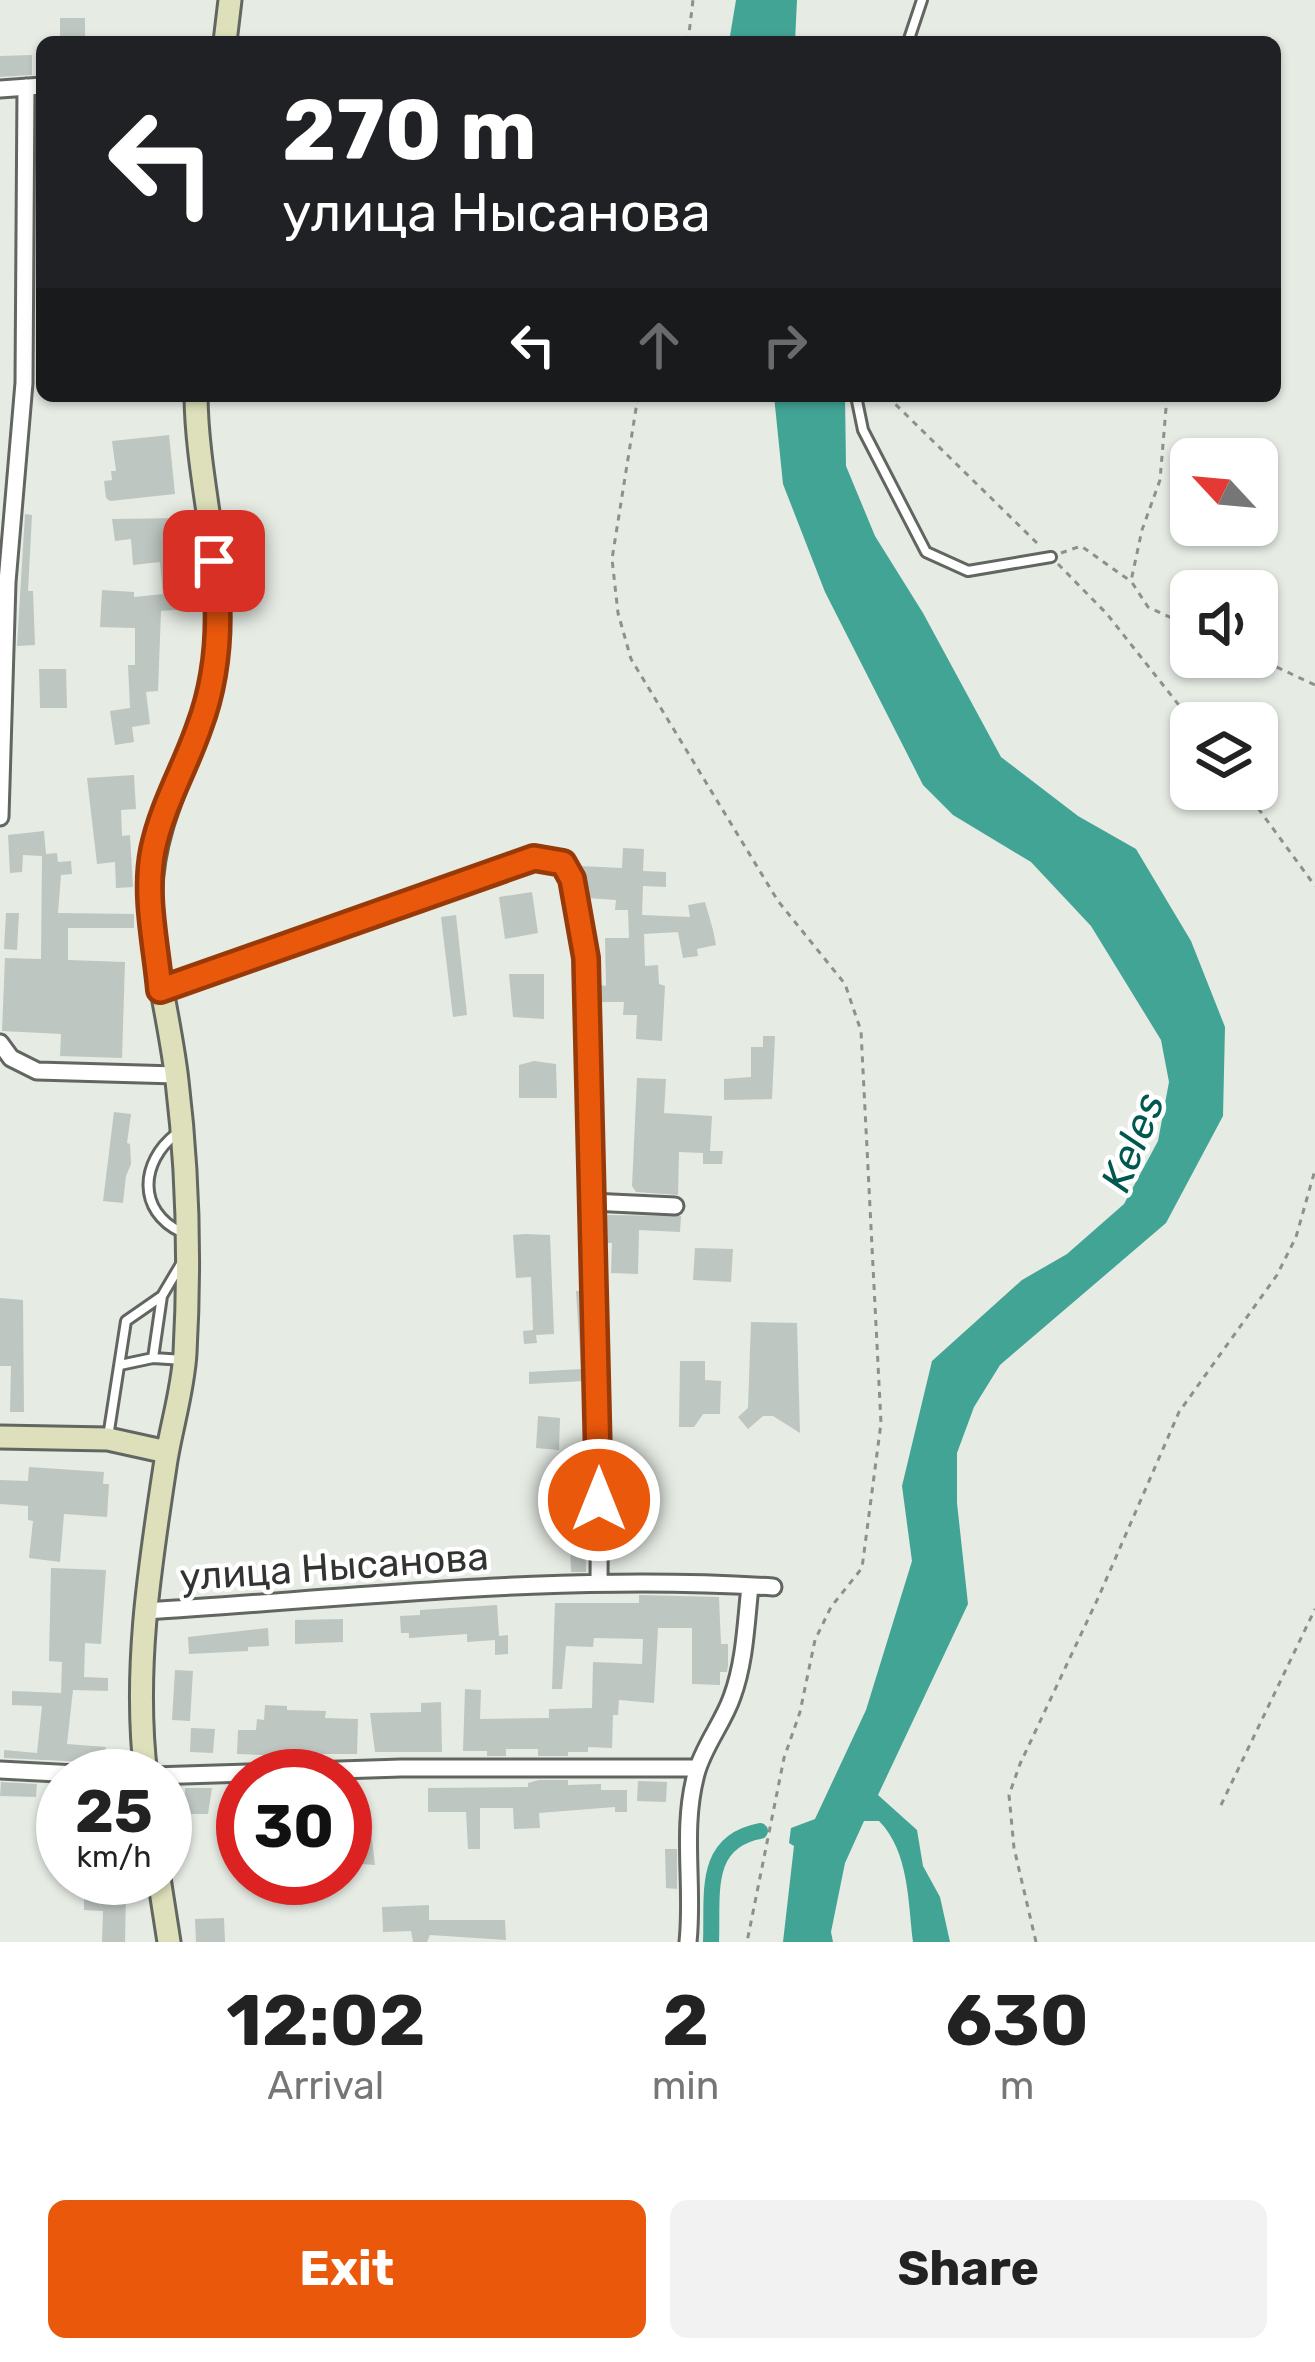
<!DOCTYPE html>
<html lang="en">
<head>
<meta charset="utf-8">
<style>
	:root { --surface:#fff; --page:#f2f2f2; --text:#222; --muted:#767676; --accent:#ea580c }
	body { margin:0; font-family:Rubik,sans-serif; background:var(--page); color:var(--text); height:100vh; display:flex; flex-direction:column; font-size:45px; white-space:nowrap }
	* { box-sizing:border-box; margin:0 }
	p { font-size:39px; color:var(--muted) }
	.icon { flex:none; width:66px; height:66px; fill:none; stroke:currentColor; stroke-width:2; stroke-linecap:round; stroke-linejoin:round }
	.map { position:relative; height:1942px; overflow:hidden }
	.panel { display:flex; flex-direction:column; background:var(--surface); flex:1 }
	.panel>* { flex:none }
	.top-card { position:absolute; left:36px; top:36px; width:1245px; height:366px; border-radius:18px; box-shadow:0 3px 9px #0004; background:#202124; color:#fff; overflow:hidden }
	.needle { width:78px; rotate:296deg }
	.buttons { position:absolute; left:1170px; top:438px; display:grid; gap:24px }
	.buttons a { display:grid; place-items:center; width:108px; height:108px; border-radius:18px; background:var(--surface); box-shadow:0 3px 9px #0004; font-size:60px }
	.speed { position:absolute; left:36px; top:1749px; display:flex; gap:24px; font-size:60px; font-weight:700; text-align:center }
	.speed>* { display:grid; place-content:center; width:156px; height:156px; border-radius:50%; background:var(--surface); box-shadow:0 3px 9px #0004; line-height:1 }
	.speed small { font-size:30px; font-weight:400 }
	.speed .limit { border:18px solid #d22; background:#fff; color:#111 }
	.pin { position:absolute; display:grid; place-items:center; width:102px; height:102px; color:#fff; margin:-51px; border-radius:24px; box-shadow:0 6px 18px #0006 }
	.me { position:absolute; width:132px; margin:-66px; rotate:0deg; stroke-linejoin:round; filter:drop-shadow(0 0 9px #0008) }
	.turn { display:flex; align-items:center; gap:42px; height:252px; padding:0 48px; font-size:54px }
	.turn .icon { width:156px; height:156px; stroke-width:2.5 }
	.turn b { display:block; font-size:84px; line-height:102px }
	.lanes { display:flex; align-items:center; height:114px; padding:0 48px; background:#0003; justify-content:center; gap:60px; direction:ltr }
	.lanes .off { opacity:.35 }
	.eta { display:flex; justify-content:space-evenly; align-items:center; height:204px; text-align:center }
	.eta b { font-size:72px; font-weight:700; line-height:84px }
	.cta { display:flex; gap:24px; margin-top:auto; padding:24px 48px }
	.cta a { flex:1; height:138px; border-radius:18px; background:var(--accent); color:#fff; font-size:48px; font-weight:700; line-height:138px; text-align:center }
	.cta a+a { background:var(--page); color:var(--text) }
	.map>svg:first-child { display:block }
</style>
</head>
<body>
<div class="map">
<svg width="1315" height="1942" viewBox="0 0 1315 1942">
	<rect width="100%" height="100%" fill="#e6ebe4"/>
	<path fill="#42a495" d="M736 0H797L795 42H729Z
		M774 396H845L846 466 875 536 923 613 1001 757 1078 816 1136 849 1191 941 1225 1027 1223 1116 1166 1223 1000 1365 974 1407 957 1453V1503L968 1604 878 1795 917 1830 923 1866 940 1897 950 1942H913C908 1902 909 1851 879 1821H864L845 1863 831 1932 833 1942H783L794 1846 789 1843 791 1828 815 1819 866 1710 912 1561 902 1486 932 1361 1022 1280 1067 1254 1124 1204 1158 1141 1169 1082 1161 1040 1091 926 1031 862 953 815 923 785 825 592 783 484Z"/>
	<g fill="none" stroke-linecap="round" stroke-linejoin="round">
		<path stroke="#42a495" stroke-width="16" d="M711 1942C713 1895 702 1842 760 1831"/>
	</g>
	<path fill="#bec6c1" d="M60 18H85V42H60Z
		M32 55V75L0 77V56Z
		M169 435 175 494 110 501 106 498 104 481 112 480 111 471H116L112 441Z
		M25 514 32 515 28 591H33L35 645 17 646Z
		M184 518 189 581H199L202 608 161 611 158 691 146 692 150 724 132 727 134 742 115 745 110 711 130 708 128 665H135V628L100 627 102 590 134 592V597L163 594 160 562 133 565 131 539 115 541 112 519Z
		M39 669H66L67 708H40Z
		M134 775 136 809 121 810 122 836 130 835 133 887 116 888 115 862 97 864 87 778Z
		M44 831 46 854 57 853 58 862 71 861 72 874 61 875 58 913 134 914V928H68V960L125 962 122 1058 60 1056 61 1034 2 1031 5 958 41 959 42 856 23 855 22 872 10 873 8 835Z
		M623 848 644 849 643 871 666 872V887L643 886 642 915 690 917 688 905 705 902 713 930 716 945 697 949 698 956 683 958 678 932 644 934 645 966 658 965 659 984 665 986 662 1041 636 1039 637 1015H623L624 1002H601V985L606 986 605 938H629L628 910H615L616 900 587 898 580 866 622 868Z
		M532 892 538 933 505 939 499 897Z
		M6 913H19L17 950 4 949Z
		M456 915 467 1015 453 1017 441 917Z
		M509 974H544V1019L513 1017Z
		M763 1036H775L772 1099 724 1100V1079L751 1077V1047H763Z
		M534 1061 556 1064 557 1098H519V1065Z
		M637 1078 666 1079 664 1113 712 1116 710 1151H723L722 1164H703V1153L679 1152 678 1195 636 1192 632 1186Z
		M114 1112 131 1114 127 1143 130 1144 131 1164 126 1176 123 1203 103 1201Z
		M606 1215 681 1216 680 1232 639 1230 638 1274 611 1273 612 1243H607Z
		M525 1234 550 1235 554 1334 536 1335 537 1343 524 1344 523 1331 533 1330 531 1277 516 1278 513 1235Z
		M695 1248 733 1249 731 1282 693 1280Z
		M576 1291H584L588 1404 585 1381 529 1384V1372L581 1369Z
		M0 1298 23 1300 24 1412H10L11 1366H0Z
		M751 1322 797 1323 800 1433 773 1416H763L748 1429 738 1417 748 1408Z
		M680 1361H705V1380L721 1381 720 1414H703L694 1427H679Z
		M538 1416 560 1418 559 1450 536 1448Z
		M29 1467 104 1472 103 1484H109L107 1517 64 1514 60 1562 29 1558 33 1521 28 1520V1506L0 1504V1480L28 1481Z
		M585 1513 586 1572H571L569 1514Z
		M51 1568 106 1570 101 1644 85 1643 84 1677 108 1678V1691L73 1690 67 1744 106 1747 104 1763 4 1758V1750L37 1753 42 1706 12 1705V1691L61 1693 62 1662 49 1661Z
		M639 1595 719 1597 721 1644H728V1666L727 1672H720V1685L692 1684V1628H658L654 1703 619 1700 618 1715H613L612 1748 588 1747V1752H568V1756H538V1749H506V1756H487V1751H463L465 1689 481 1690 480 1719 549 1718V1709L592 1708 593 1662 642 1664 643 1639 594 1638 593 1647 566 1646 562 1689H552L555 1603H639Z
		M497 1605 499 1636 508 1635V1654L495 1655V1640L467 1642V1634L409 1638V1633H401L400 1616 420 1615V1610Z
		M343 1619V1642L295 1644V1620Z
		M268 1628 269 1646 248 1647V1651L189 1654 188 1637Z
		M175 1670 193 1671 190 1721 172 1720Z
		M441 1702 442 1752H375L370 1713 421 1712V1703Z
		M265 1705 287 1706V1710L326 1711 325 1718 358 1719 357 1754H279V1760H262L263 1755 237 1754 238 1730H256L257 1719 264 1720Z
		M191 1728 215 1729 213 1753 190 1752Z
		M539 1780H568V1785L601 1784V1790H627V1812H615V1807L539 1813 540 1828 514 1829 513 1808H480V1849H468L466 1812H428V1788L528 1787V1783Z
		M638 1781 667 1782 666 1802 637 1801Z
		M1 1782 37 1784 36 1797 0 1796Z
		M185 1788H212L208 1814H185Z
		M345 1812 366 1832 371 1831 375 1865 346 1863Z
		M665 1849H677V1889L666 1888Z
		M84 1892 126 1893 125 1942H102L103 1911 84 1910Z
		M429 1905V1920H505L506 1940 430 1935 427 1942H413L411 1931 383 1932 382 1907Z
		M224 1918 225 1942H196L195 1919Z"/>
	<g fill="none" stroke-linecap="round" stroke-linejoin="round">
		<g stroke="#626660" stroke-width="14">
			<path id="lane" d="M908 42 922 0
				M856 396 863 430 926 552 968 571 1051 557
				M176 1134C140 1162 137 1211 181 1232
				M153 1358 162 1296 181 1264
				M120 1365 153 1358 184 1360
				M108 1437 126 1321 162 1296"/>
		</g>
		<g stroke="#626660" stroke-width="21">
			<path id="street" d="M0 89 42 86
				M0 817 7 582 24 383 26 87
				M160 990 534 858 554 859 569 870 586 959 600 1417 599 1583
				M0 1043 11 1058 37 1071 176 1075
				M591 1202 675 1206
				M146 1611C354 1598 565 1573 773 1587
				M0 1770 115 1776
				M152 1776 401 1768H697
				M688 1942C694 1885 681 1830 696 1774 703 1747 723 1723 732 1697 745 1662 746 1623 750 1586"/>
		</g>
		<g stroke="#626660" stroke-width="27">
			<path id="secondary" d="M225 42 230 0
				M0 1437 108 1439 167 1452
				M146 1776C133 1670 150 1565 166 1460 172 1424 183 1389 185 1353 190 1262 188 1172 177 1081 170 1018 151 956 151 892 152 808 206 741 216 658 226 570 197 484 196 396
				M159 1878 169 1942"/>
		</g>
		<path stroke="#8d918c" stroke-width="3" stroke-dasharray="6 6" stroke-linecap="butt" d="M688 42 693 0
			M638 396 612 559 618 613 631 659 778 901 845 984 861 1031 881 1423 862 1568 831 1607 815 1640 800 1712 784 1758 747 1942
			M887 396 1039 545
			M1167 396 1160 480 1142 530 1131 581 1148 607 1191 627
			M1061 553 1081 546 1129 580
			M1058 564 1107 614 1193 723
			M1255 657 1315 685
			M1244 789 1315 886
			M1221 1805 1315 1609
			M1036 1942 1014 1848 1009 1795 1020 1764 1099 1596 1179 1412 1277 1275 1296 1237 1315 1170"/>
		<use href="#lane" stroke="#fff" stroke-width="8"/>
		<use href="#street" stroke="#fff" stroke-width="15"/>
		<use href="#secondary" stroke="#dde0ba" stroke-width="21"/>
	</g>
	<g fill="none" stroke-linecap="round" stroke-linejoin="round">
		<g stroke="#983908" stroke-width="30">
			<path id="route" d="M214 561C221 616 219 674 199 727 185 768 162 806 153 850 144 895 156 945 160 990L534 858 563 863 572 879 586 958 599 1500"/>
		</g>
		<use href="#route" stroke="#ea580c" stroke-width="21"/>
	</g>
	<g text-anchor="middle" stroke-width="9" stroke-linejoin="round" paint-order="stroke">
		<g font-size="39" fill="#323432" stroke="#fff">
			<text transform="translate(334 1566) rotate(-4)" y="14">улица Нысанова</text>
		</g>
		<g font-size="42" font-style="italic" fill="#00584e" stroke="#fff">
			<text transform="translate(1132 1142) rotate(-68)" y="15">Keles</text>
		</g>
	</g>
</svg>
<div class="buttons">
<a><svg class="needle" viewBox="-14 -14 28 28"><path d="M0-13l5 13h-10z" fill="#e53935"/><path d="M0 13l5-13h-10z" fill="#767676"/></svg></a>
<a><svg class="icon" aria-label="sound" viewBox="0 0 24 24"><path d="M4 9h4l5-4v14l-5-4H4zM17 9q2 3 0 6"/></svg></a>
<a><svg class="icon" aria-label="layers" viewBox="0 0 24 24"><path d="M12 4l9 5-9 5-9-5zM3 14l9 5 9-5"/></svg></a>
</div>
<div class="speed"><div>25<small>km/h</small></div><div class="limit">30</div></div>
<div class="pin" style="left:214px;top:561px;background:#d93025"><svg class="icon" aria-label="arrive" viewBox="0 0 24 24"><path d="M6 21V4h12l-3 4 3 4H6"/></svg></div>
<svg class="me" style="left:599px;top:1500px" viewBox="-20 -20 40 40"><circle r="17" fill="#ea580c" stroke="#fff" stroke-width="3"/><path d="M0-11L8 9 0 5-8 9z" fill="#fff"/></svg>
<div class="top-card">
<div class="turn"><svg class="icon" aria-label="left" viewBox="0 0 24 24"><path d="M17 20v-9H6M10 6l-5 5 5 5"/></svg><div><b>270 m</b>улица Нысанова</div></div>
<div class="lanes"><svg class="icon" aria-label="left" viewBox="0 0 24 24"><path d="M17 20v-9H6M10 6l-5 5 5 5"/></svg><svg class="icon off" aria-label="ahead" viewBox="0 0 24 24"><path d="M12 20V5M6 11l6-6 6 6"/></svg><svg class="icon off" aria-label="right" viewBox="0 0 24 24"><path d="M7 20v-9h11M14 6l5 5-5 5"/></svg></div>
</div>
</div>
<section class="panel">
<div class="eta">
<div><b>12:02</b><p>Arrival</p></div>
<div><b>2</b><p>min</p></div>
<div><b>630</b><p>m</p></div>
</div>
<div class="cta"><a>Exit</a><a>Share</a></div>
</section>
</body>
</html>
